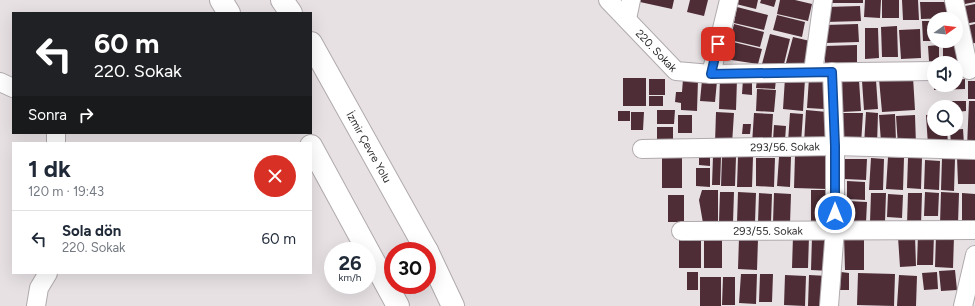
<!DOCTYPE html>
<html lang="tr">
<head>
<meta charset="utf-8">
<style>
	:root { --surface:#fff; --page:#f6f6f7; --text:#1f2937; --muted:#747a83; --line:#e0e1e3 }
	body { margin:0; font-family:Figtree,sans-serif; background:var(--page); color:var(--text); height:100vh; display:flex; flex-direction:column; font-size:15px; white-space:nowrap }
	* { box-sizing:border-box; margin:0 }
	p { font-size:13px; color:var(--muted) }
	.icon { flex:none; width:22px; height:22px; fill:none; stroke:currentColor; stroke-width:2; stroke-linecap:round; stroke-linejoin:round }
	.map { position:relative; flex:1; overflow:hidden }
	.details { position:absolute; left:12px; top:142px; width:300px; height:132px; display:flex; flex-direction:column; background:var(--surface); border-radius:0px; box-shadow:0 4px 16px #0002 }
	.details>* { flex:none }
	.hud { position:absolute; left:12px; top:12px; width:300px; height:122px; border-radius:0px; box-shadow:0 4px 16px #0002; background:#202124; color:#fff; overflow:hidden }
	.needle { width:26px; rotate:76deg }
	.buttons { position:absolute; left:927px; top:12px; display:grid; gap:8px }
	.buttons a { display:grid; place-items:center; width:36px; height:36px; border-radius:50%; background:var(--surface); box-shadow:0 4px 16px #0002; font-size:20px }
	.speed { position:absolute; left:324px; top:242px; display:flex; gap:8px; font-size:20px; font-weight:700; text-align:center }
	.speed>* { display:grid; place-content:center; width:52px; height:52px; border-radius:50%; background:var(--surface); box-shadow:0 4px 16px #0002; line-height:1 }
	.speed small { font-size:10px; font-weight:400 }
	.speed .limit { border:6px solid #d22; background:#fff; color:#111 }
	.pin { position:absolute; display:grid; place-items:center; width:34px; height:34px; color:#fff; margin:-17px; border-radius:8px; box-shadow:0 2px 6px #0006 }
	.me { position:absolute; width:44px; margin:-22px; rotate:0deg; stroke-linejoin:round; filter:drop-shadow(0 0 3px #0008) }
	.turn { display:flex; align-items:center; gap:14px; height:84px; padding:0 16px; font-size:18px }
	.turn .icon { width:52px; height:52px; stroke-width:2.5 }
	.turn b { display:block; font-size:28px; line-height:34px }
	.then { display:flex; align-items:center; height:38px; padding:0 16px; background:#0003; gap:8px; font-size:15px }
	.round { display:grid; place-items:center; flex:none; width:42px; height:42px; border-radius:21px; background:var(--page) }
	.headline { display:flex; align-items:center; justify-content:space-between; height:68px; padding:0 16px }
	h1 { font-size:24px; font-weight:700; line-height:30px }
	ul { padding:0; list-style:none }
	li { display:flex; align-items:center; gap:12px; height:56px; padding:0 16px; border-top:1px solid var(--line) }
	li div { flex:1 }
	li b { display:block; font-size:15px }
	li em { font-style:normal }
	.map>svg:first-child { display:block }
</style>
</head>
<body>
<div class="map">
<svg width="975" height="306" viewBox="0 0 975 306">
	<rect width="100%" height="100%" fill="#e7e1e4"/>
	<path fill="#4f2d36" d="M640 0H674L672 9 640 2Z
		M690 0H708L704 16 687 12Z
		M737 0H758L756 9 736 4Z
		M761 0H776L774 7 760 3Z
		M780 0H795L812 4 808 21 777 14Z
		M832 0H863V3H832Z
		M865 0H881L880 18 864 17Z
		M882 0H899V18H882Z
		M902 0H918L919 20H903Z
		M959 0H975V2L960 5Z
		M920 2H950V18L921 19Z
		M975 4V22L964 24 960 7Z
		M860 6 861 21 826 22V7Z
		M737 7 768 15 764 30 734 23Z
		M777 15 805 22 802 37 773 30Z
		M922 21H934V41H923Z
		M734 24 764 32 760 47 730 40Z
		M858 24 859 42 825 43V25Z
		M975 24V43L969 44 966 26Z
		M897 26 898 57H882L881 27Z
		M865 28H878L879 58 865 59Z
		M920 29 921 58 901 59 899 30Z
		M770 34 790 39 784 64H762Z
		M793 37 810 41 805 63H786Z
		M729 41 762 49 758 64 725 59Z
		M943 43H957L958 65 956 63H943Z
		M857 45V63L825 64V46Z
		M939 45V61H929L928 46Z
		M913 77 915 110 882 112 879 79Z
		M623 78H646V106H623Z
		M720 78 737 79 736 110 719 109Z
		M757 78 776 79 775 89 756 88Z
		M785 78 805 79 803 111 783 109Z
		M809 78 826 79 824 109 807 108Z
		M649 79H665V95H649Z
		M683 79 698 80 697 111 681 110V103L675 102 676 92H682Z
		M743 79 752 80V95L742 94Z
		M965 79V89L934 90V85H956V80Z
		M702 80 717 81 715 102 700 101Z
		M859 80 861 111 842 112 840 81Z
		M876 80 878 109 864 110 862 81Z
		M968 81H975V99H968Z
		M757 89 776 90 774 112 756 111Z
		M649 96H663V106H649Z
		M951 101H966V111L956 112V107H951Z
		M969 101H975V147H967Z
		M657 110H675L674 124H657Z
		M806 110 827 112 825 144 804 143Z
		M618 111H630V121H618Z
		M631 112H644L643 130H631Z
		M716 112 734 113 732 144 715 143Z
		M866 112 878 113 877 145H864Z
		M754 113 773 114 771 146 752 144Z
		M790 113 803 114 801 143 788 142Z
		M842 113H863L861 144H840Z
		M895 114 896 141 881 142 879 115Z
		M934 114V129H947L948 144 928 145 926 115Z
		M956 114H959V123H956Z
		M678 115H692V133H678Z
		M915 115 916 145 898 146 896 116Z
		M743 124H751L750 134H742Z
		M774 125 786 126 785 141 773 140Z
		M657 127H673V141L657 140Z
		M963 129 964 144H951L950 130Z
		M795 155 828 156 827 189 794 188Z
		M699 156 710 157V166L699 165Z
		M713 156 721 157 720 185H712Z
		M738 156 753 157 752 187H737Z
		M975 156V184H958L957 157Z
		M662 157H682V188H662Z
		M722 157H736L735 186H721Z
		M779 157H791L790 187 777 186Z
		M888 157 904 158 903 190 886 189Z
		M756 158H775L774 187 756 186Z
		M871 158 884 159 883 190H869Z
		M908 158H922L921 189 907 188Z
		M942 158 955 159 954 191 941 190Z
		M845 159H867L866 180 844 179Z
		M925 160 940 161 939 190 924 189Z
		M696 168H710V187L696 186Z
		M847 181 865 182V200L847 199Z
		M702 190H718V222L703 223 699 200Z
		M811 190H831L832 226H811Z
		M720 192H734L733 223 719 222Z
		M738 192 756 193 755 223H737Z
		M925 192 939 193 938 216H924Z
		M941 192 959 193 958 224H940Z
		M759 193 772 194 771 223H758Z
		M774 193 791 194 790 224 773 223Z
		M871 193H886L885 222H870Z
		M908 193H922L921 225 907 224Z
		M962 193 975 194V223H962Z
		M888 194 903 195 902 218 887 217Z
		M668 195H684V222H668Z
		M848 201 867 202 866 223 848 222Z
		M918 234H934L933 265H917Z
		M844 235H864V270H845Z
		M936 235 954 236 953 268 935 267Z
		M793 236H809L808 268H792Z
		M915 236 916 266 900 267 898 237Z
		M704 237H722V268H704Z
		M812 237 833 238 831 271 811 270Z
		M739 238 758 239 757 270 738 269Z
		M679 240H701V268H679Z
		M955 270 957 290 941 291 939 271Z
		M687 272H698V290H687Z
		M841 272 849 273V290H840Z
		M937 272 938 289 924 290 922 273Z
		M858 273 895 274 894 306 857 305Z
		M741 274H757L756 304 739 303Z
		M760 274H773L772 302H759Z
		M785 275 806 276 805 306 784 305Z
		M809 275 828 276 827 306H808Z
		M899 275 917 276 916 306H897Z
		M700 277H721V306H700Z
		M723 277H735V305H722Z"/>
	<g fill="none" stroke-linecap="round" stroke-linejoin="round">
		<g stroke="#b0aaae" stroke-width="20">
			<g id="minor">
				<path id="s1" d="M608 0 676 71 711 74 934 71"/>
				<path d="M954 0 969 70"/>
				<path d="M627 19 631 0"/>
				<path d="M813 72 823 0"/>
				<path d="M711 74 729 0"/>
				<path d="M0 82 13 88"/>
				<path d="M56 133V143"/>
				<path id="s2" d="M642 149 835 146 975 150"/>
				<path id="s3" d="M681 231 975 230"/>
				<path d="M36 306 39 288 48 273"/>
				<path d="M829 306 835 229V151L832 72"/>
				<path d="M963 306 975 255"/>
			</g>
		</g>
		<g stroke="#b0aaae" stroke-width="24">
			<g id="highway">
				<path d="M221 0 229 13"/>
				<path d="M282 0 291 13"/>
				<path id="s4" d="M311 43 427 251"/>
				<path d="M311 146 398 306"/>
				<path d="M427 251 453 306"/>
			</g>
		</g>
		<use href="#minor" stroke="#fff" stroke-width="18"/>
		<use href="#highway" stroke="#fff" stroke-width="22"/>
	</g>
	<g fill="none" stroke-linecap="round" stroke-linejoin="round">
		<g stroke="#114b97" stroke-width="10">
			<path id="route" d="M718 44 711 74 832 72 835 146V213"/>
		</g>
		<use href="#route" stroke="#1a73e8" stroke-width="7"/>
	</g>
	<g text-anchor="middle" stroke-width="4" stroke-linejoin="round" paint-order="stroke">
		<g font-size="11" fill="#2f2c2e" stroke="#e7e1e4">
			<text dy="4" stroke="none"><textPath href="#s1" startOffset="70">220. Sokak</textPath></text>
			<text dy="4" stroke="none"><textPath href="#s4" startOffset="119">İzmir Çevre Yolu</textPath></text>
			<text dy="4" stroke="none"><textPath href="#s2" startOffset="143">293/56. Sokak</textPath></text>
			<text dy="4" stroke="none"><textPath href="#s3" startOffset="87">293/55. Sokak</textPath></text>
		</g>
	</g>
</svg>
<div class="buttons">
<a><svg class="needle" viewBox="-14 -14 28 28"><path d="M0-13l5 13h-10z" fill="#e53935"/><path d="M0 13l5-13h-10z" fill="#747a83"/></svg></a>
<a><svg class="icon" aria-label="sound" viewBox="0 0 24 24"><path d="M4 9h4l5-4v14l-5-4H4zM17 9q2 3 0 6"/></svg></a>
<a><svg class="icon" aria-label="search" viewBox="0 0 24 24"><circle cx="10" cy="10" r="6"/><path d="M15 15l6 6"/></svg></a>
</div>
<div class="speed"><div>26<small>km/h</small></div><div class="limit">30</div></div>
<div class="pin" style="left:718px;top:44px;background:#d93025"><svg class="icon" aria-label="arrive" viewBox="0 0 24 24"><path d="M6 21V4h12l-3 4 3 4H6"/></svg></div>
<svg class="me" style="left:835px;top:213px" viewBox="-20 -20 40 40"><circle r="17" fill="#1a73e8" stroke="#fff" stroke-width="3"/><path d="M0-11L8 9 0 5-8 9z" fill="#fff"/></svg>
<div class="hud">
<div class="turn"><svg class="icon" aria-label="left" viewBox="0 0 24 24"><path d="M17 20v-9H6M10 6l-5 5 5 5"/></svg><div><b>60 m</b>220. Sokak</div></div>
<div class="then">Sonra<svg class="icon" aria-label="right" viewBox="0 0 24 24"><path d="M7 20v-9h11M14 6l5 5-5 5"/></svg></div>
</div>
<section class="details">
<div class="headline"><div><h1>1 dk</h1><p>120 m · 19:43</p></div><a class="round" style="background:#d93025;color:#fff"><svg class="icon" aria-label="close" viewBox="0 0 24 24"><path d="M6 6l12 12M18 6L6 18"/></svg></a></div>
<ul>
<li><svg class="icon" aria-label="left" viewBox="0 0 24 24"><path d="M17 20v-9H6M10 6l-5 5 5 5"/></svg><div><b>Sola dön</b><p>220. Sokak</p></div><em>60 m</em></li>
</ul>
</section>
</div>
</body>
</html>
